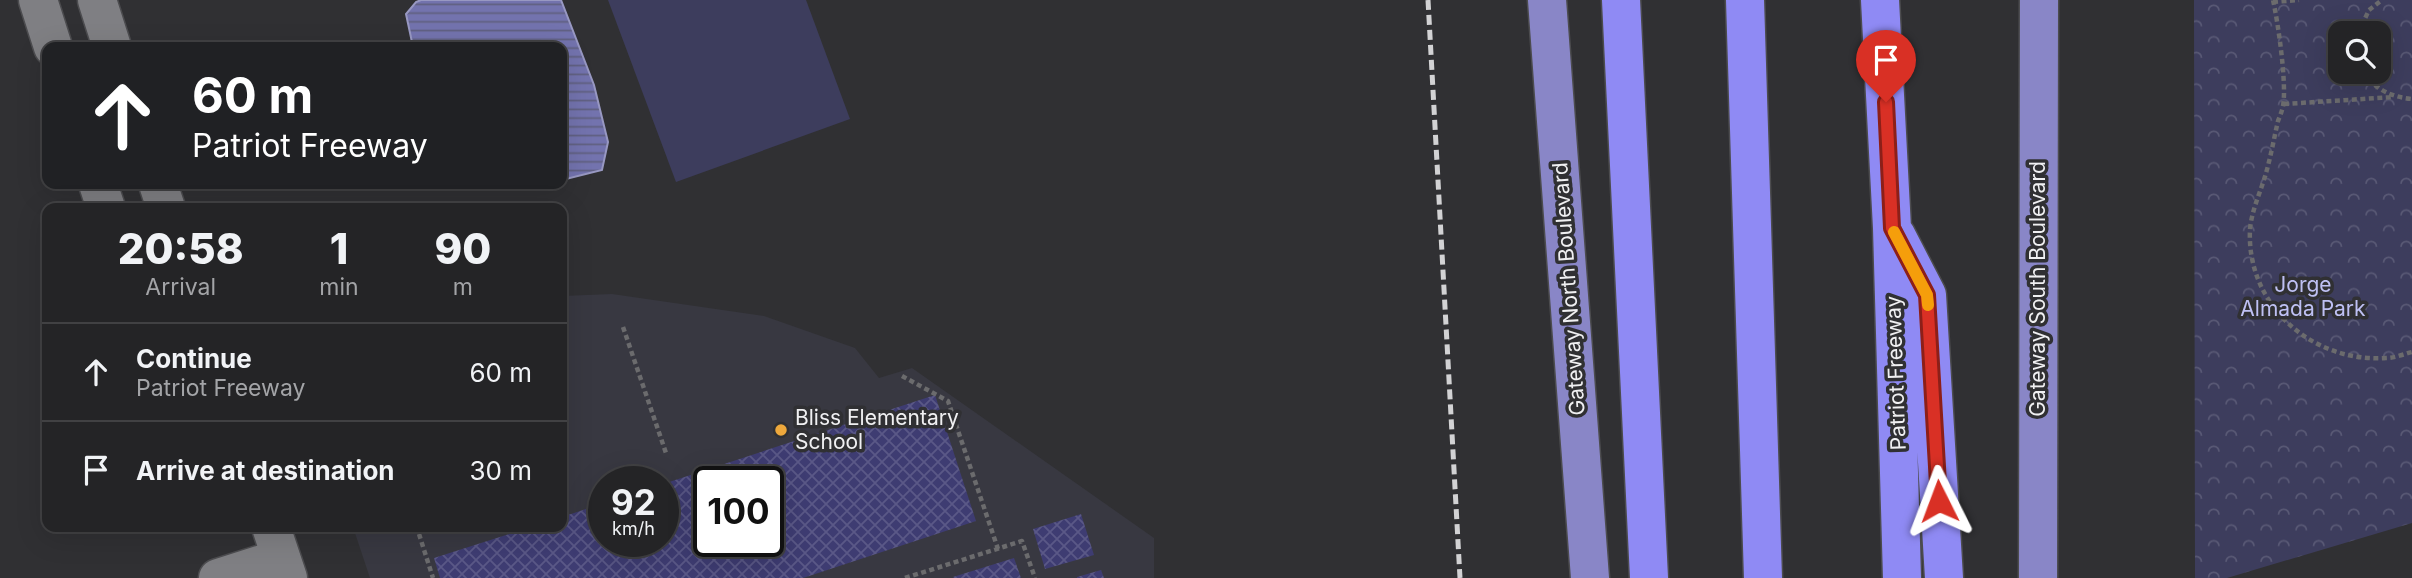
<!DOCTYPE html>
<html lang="en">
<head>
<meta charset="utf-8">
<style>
	:root { --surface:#242426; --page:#2c2c2e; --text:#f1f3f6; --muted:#a3a4a7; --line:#414143 }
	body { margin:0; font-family:Inter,sans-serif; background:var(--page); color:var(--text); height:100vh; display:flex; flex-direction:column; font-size:26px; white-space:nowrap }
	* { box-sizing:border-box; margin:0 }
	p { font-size:23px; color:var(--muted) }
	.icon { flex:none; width:38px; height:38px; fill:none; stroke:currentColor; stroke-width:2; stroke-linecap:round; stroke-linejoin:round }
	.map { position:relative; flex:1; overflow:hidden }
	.sheet { position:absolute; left:42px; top:203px; width:525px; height:329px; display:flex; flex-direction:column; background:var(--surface); border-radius:14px; box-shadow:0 7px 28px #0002,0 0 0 2px var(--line) }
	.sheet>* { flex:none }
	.guide { position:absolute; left:42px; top:42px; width:525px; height:147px; border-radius:14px; box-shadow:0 7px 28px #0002,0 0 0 2px var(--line); background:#202124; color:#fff; overflow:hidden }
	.fabs { position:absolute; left:2328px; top:21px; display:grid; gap:14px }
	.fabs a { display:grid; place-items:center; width:63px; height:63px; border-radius:14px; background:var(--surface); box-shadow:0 7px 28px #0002,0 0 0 2px var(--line); font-size:35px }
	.speed { position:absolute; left:588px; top:466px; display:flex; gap:14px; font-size:35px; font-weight:700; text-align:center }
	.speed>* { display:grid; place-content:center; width:91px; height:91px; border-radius:50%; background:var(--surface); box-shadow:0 7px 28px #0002,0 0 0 2px var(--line); line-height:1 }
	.speed small { font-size:18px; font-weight:400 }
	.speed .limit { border:4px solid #111; border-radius:10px; background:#fff; color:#111 }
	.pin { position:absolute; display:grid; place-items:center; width:60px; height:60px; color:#fff; margin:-72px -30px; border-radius:50% 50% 50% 0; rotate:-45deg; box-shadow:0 0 7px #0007 }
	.pin .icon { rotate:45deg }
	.me { position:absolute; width:77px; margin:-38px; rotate:357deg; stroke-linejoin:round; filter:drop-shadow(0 0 5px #0008) }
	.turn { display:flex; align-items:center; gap:24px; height:147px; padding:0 35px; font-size:32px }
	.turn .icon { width:91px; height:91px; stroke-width:2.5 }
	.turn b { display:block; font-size:49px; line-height:60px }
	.eta { display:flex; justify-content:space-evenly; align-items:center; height:119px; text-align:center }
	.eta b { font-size:42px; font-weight:800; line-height:49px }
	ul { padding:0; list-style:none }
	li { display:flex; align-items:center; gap:21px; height:98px; padding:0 35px; border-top:2px solid var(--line) }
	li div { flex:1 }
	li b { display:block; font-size:26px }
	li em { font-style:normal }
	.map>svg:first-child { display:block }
</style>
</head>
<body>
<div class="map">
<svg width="2412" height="578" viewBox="0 0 2412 578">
	<defs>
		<pattern id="park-crowns" width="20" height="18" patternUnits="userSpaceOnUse" patternTransform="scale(1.75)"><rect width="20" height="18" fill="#3d3d5d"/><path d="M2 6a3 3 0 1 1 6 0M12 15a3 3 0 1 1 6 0" fill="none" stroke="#595975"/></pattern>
		<pattern id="water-rules" width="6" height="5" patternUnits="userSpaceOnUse" patternTransform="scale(1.75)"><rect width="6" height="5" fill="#7373ae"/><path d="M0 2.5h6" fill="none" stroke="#606081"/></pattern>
		<pattern id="building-cross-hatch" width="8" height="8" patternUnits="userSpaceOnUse" patternTransform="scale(1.75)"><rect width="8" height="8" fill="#3e3c72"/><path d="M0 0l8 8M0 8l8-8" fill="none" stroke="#5a5887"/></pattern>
	</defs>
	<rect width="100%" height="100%" fill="#303033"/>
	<path fill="#383841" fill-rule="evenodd" d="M612 294 764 316 855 348 879 378 912 368 1154 538V578H370L353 527H562V296ZM604 481H663V541H604ZM709 481H768V541H709Z"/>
	<path fill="url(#park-crowns)" fill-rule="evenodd" d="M2194 0H2412V523L2227 578H2195ZM2340 33H2378V72H2340Z"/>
	<path fill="#3d3d5d" d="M608 0H806L850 119 676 182Z"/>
	<path fill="url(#water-rules)" stroke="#9898c2" stroke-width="2" d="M421 0H561L594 85 608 142 602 170 562 180V47H413L406 14 416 2Z"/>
	<path fill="url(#building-cross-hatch)" fill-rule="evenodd" d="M935 395 976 521 803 578H440L434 558 531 527H562V517L604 503V541H663V484ZM709 481H768V541H709Z
		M1081 514 1094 555 1045 569 1033 529Z
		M1014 558 1021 578H954L953 577Z
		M1101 570 1104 578H1077V577Z"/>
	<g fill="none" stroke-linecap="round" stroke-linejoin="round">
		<g stroke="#4c4c4f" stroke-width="41">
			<path id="minor" d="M38 0 53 47
				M97 0 112 47
				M98 184 106 208
				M158 184 166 208
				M271 527 288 578
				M218 578 281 558"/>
		</g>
		<g stroke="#4c4c4f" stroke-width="41">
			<path id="major" d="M1547 0 1590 578
				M2038 578 2039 0"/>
		</g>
		<g stroke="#4c4c4f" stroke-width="41">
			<path id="highway" d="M1621 0 1649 578
				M1745 0 1763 578
				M1880 0 1892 228 1902 578
				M1896 235 1927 295 1944 578"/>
		</g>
		<path stroke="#6b6b6d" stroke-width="4.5" stroke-dasharray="5 3.5" stroke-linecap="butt" d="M2273 0C2278 22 2287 84 2283 106 2282 111 2280 116 2278 121 2274 138 2271 156 2266 173 2261 191 2252 209 2250 229 2246 305 2312 363 2386 358 2395 358 2404 354 2412 352
			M2273 2 2299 0
			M2358 33 2369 10 2382 0
			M2364 72C2375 90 2392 97 2412 99
			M2284 104 2394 97
			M623 327 666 453
			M902 376 948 401 998 549
			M419 534 433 578
			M905 578 1022 541 1035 578"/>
		<use href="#minor" stroke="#7f7f83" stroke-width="38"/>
		<use href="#major" stroke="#8986c7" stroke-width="38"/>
		<use href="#highway" stroke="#8f8af4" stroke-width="38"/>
		<path stroke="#d2d2d4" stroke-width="5" stroke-dasharray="10 5" stroke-linecap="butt" d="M1428 0 1460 578"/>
	</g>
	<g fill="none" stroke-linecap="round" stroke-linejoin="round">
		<g stroke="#8d1f18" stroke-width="18">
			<path id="route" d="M1886 102 1892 228 1927 295 1939 501"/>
		</g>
		<use href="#route" stroke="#d93025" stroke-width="12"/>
		<path stroke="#f59e0b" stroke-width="12" d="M1894 232 1927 295 1928 305"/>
	</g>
	<circle fill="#eea83c" stroke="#303033" stroke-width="2.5" cx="781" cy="430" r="7"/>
	<g text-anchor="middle" stroke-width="7" stroke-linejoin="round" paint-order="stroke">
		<g font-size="21" fill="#bec0f3" stroke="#303033">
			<text x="2303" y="292">Jorge<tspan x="2303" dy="24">Almada Park</tspan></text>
		</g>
		<g font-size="21" fill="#f0f0f2" stroke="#303033">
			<text transform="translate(1569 289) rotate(-94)" y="7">Gateway North Boulevard</text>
			<text transform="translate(2038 289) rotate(-90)" y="7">Gateway South Boulevard</text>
			<text transform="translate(1896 373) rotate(-92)" y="7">Patriot Freeway</text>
		</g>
		<g font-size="21" fill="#f0f0f2" stroke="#303033" text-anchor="start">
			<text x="795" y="425">Bliss Elementary<tspan x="795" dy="24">School</tspan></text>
		</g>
	</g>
</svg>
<div class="fabs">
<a><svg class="icon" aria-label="search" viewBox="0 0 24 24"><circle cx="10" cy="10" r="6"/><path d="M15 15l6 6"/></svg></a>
</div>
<div class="speed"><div>92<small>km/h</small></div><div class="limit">100</div></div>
<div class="pin" style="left:1886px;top:102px;background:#d93025"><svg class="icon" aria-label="arrive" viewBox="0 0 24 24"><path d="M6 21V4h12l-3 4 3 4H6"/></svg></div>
<svg class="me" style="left:1939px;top:501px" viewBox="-20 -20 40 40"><path d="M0-17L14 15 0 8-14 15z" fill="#d93025" stroke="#fff" stroke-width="4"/></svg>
<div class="guide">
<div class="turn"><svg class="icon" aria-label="ahead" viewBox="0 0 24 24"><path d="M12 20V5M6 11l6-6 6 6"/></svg><div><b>60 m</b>Patriot Freeway</div></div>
</div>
<section class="sheet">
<div class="eta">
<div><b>20:58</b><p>Arrival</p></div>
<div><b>1</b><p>min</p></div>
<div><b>90</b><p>m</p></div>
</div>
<ul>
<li><svg class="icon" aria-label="ahead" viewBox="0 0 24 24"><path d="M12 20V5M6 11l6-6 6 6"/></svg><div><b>Continue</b><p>Patriot Freeway</p></div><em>60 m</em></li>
<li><svg class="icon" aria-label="arrive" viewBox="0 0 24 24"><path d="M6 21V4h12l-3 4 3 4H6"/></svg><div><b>Arrive at destination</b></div><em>30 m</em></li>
</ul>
</section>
</div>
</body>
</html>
